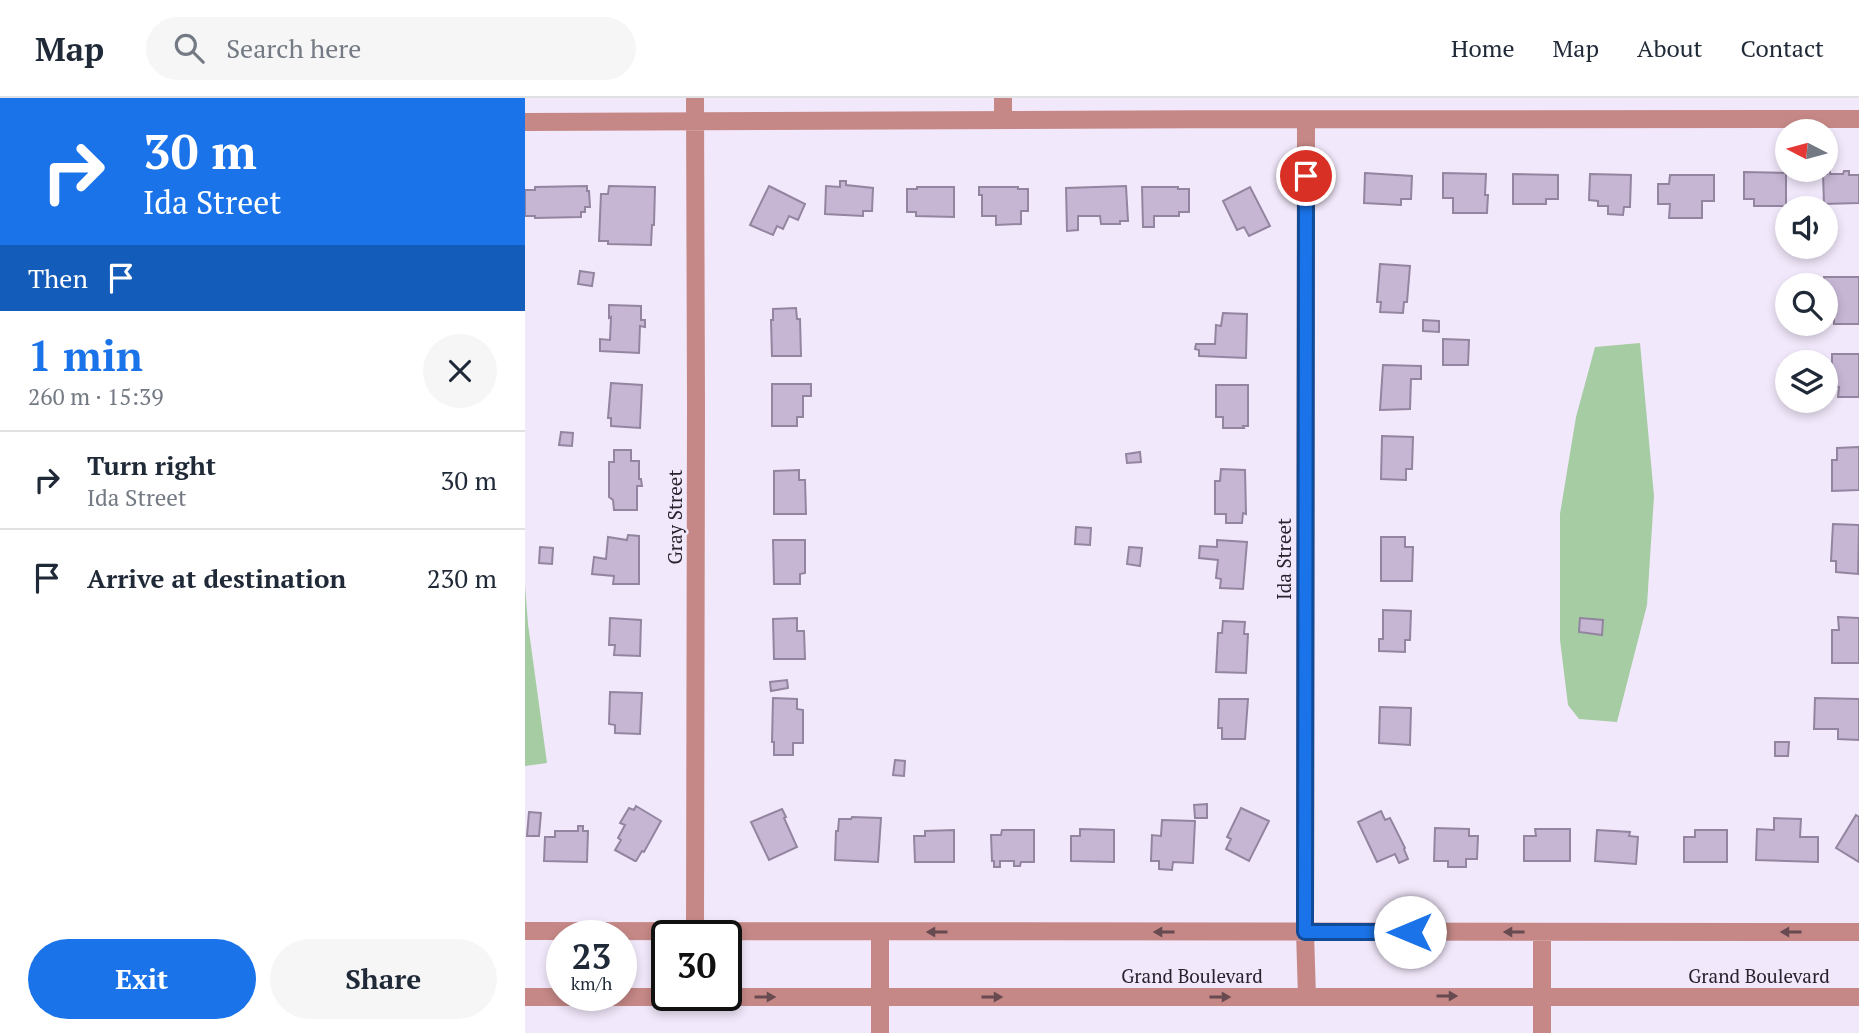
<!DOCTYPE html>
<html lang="en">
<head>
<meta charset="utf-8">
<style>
	:root { --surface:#fff; --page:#f6f6f7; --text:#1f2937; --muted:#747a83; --line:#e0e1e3; --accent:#1a73e8 }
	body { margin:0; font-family:"PT Serif",serif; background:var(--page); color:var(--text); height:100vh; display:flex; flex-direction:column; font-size:26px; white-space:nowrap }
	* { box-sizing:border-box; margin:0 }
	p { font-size:23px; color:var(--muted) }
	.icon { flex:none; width:38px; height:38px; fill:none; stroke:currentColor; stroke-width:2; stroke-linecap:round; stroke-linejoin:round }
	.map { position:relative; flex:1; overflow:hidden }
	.panel { display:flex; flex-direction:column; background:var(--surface); width:525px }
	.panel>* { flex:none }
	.hud { background:#1a73e8; color:#fff; overflow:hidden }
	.needle { width:46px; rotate:276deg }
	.fabs { position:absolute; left:1250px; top:21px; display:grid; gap:14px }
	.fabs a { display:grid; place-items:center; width:63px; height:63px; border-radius:50%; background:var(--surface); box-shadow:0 4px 10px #0003; font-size:35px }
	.speed { position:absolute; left:21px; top:822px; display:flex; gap:14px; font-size:35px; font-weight:700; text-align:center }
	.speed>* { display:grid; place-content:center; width:91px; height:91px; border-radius:50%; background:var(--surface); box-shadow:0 4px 10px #0003; line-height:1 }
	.speed small { font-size:18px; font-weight:400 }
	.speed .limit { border:4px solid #111; border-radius:10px; background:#fff; color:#111 }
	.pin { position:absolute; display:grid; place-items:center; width:60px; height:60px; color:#fff; margin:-30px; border:4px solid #fff; border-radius:50%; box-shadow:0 2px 7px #0007 }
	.me { position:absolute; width:77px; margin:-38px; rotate:270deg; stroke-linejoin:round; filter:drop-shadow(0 0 5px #0008) }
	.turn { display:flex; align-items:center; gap:24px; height:147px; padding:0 28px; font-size:32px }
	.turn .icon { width:91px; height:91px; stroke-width:2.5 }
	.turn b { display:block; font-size:49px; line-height:60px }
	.then { display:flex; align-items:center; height:66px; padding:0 28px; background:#0003; gap:14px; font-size:26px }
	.round { display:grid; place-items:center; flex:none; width:74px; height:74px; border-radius:37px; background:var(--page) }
	.headline { display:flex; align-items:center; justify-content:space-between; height:119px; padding:0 28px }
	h1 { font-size:42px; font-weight:600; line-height:52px; color:var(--accent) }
	.button { display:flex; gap:14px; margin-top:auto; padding:14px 28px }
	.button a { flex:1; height:80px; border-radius:42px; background:var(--accent); color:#fff; font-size:28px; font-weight:600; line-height:80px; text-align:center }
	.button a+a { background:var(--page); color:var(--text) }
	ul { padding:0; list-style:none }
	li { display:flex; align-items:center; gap:21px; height:98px; padding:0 28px; border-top:2px solid var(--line) }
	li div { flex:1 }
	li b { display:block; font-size:26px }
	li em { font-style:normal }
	header { display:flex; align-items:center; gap:42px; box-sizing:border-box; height:98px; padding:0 35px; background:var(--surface); border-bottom:2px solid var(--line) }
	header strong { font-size:33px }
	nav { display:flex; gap:38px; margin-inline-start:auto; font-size:24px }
	.search { width:490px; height:63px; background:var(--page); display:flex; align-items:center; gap:18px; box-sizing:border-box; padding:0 24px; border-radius:38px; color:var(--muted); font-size:26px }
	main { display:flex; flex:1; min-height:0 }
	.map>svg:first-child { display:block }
</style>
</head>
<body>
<header>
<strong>Map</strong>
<div class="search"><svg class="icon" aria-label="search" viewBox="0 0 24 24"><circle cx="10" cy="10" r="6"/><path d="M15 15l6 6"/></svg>Search here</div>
<nav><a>Home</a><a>Map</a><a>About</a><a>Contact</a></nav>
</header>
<main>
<section class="panel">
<div class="hud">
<div class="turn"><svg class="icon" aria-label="right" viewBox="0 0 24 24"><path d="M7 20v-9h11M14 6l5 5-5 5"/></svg><div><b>30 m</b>Ida Street</div></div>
<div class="then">Then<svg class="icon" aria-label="arrive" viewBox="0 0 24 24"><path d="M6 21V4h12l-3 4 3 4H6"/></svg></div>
</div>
<div class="headline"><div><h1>1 min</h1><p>260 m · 15:39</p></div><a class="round"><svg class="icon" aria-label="close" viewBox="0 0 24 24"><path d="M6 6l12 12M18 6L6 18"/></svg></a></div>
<ul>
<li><svg class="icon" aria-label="right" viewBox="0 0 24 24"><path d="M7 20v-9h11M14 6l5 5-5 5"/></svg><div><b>Turn right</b><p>Ida Street</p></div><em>30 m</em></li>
<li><svg class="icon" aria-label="arrive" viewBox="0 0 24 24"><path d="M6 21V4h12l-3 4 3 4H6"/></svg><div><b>Arrive at destination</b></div><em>230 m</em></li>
</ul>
<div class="button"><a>Exit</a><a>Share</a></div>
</section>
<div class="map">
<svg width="1334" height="935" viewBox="0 0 1334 935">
	<rect width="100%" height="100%" fill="#f2e8fb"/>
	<path fill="#a5cca2" d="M1115 245 1129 398 1122 507 1092 624 1054 621 1043 607 1035 542V416L1051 319 1070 249Z
		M0 487 3 526 22 665 0 668Z"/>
	<path fill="#c6b6d4" stroke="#9385a0" stroke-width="2" d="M1319 73H1324V77H1334V105L1299 106 1298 76H1302V74H1305V76H1318Z
		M1219 74 1261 75V108H1229V101H1219Z
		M840 75 887 78 886 101H876V107L839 105Z
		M918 75 961 76 960 97H963L962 115H928V100H918Z
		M988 76 1033 77V101H1021V106H988Z
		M1065 76 1106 77 1105 109H1099L1098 117 1083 116V108H1073V103L1064 102Z
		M1145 77H1189V103H1177V120H1144L1145 106H1133V86H1144Z
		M315 83H321V87L348 90 347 113H338V118L300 116 301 88 315 89Z
		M62 88V93H64L65 109H60V114H56V119L10 120V118H0V92H10V89Z
		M84 88 130 89 129 127H127L126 147 83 146V143H74L76 96H83Z
		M244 88 280 106 273 122 264 118 258 131 252 128 248 137 225 127Z
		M601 88 603 123H595V126H576L575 118H553V132L542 133 541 90Z
		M392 89H429V119L391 118V114H382V91H392Z
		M454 89H493V91H503V113H496V126L471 127V118H457V97H454Z
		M617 89H653V91H664V114H654V118H629V129H618Z
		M725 89 745 128 724 138 719 129 712 132 698 103Z
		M855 166 885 168 882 204H879L878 215 855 214 856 204H852Z
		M55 173 69 175 67 188 53 186Z
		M1299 179H1334V226H1309V196H1300Z
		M84 207 116 208V222H120V229L115 228 114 255 75 253V241L85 242 86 219 84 220Z
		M271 210 272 221H275L276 258H247L246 222H248V211Z
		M698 215 722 216 721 260 674 258V252L670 251 671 246H690L691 227 696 228Z
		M898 222 914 223V234L898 233Z
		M918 241 944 242 943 267H918Z
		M1307 256H1334V299H1313L1314 289H1307Z
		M858 267 896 268V281H886L885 311 855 312Z
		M86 285 117 287 115 330 86 328V320H83Z
		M247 286H286V298H278V319H272V328H247Z
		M691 287H723V328H718L719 330H698V319H691Z
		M36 334 48 335 47 348 34 347Z
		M857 338 888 339 887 371H881V382L856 381Z
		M1334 349V392L1307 393V362H1312V350Z
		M89 352H106V363H114V381H116L117 388H112V412H89L88 402 84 399V364H89Z
		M615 354 616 364 602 365 601 356Z
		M696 371 720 372 721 416 718 415 717 425H701V416H690V383H695Z
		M274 372V382H280L281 416H249V373Z
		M1308 426 1334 427 1333 476 1311 474V463H1306Z
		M551 429 566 430 565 447 550 446Z
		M103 437 114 438V486H88L89 478 67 476 69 459 81 461 83 439 102 442Z
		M856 439H880V449H888L887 483H856Z
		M248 442H280V475L275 476V486H249Z
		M692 442 722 444 718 491 695 490 696 481 691 480 693 462 674 460 675 448 692 449Z
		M15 449 28 450 27 466 14 465Z
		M604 449 617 450 615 468 602 466Z
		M858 512 886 513 885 542H880V554L854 553V541H858Z
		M1313 519 1334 520V565H1307V532H1314Z
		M85 520 116 522 115 558 89 557 90 547H84Z
		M272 520V533H279L280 561H249L248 521Z
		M1055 520 1078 522 1077 537 1054 534Z
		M698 523 720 524 719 536H723L721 575 691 574 693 535H697Z
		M262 582 263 590 246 593 245 584Z
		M85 594 117 595 115 636 90 635V627L84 626Z
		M248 600 272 601V611L278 612V645H268V657H249V644H247Z
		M1290 600 1334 601V642L1313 641V631H1289Z
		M694 601H723L720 641H697V630H693Z
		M855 609 886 610 885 647 854 645Z
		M1250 644H1264L1263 658H1250Z
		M370 662 380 663 379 678 368 677Z
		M682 706V720H670L669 707Z
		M111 708 136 723 119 754 117 753 111 763H110L90 752 96 742 93 740 100 727 95 725 104 710 109 712Z
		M716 710 744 723 724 763 701 751 706 741 702 739Z
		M257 711 261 719 259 720 272 749 244 762 226 724Z
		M856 713 860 722 865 720 880 750 879 751 883 761 874 765 870 756 852 764 833 724Z
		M4 714 16 715 14 738H2Z
		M1331 717 1334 719V764L1311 750Z
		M327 719 356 720 353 764 310 762 311 733H313L314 721H326Z
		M1249 720 1276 721 1275 739H1293V764L1231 762 1232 731 1249 732Z
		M637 722 670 723 668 765 648 764 647 772 634 771V763H626L627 737 636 738Z
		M53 728H58V733H63L62 764 19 763 20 739H30V733H53Z
		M910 730 944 731V738H953L952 761H941V769H923V763H909Z
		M555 731 589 732V764L546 763V738H555Z
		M1010 731H1045V763H999V738H1011Z
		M429 732V764H390L389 738H400V733Z
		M477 732H509V764H496L495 768H489V763H475V769H469V763H467L466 737H476Z
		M1072 732 1105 734 1104 738 1113 739 1111 766 1070 763Z
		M1170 732H1202V764H1159V739H1170Z"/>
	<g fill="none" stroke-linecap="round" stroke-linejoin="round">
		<path stroke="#c58886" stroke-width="18" d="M170 0 171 308 170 838
			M478 0V20
			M781 22 780 834 782 899
			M0 24C445 20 889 22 1334 21
			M0 833 1334 834
			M355 834V935
			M1017 834V935
			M0 899H1334"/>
	</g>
	<defs><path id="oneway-solid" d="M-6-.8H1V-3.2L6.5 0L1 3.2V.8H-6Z" transform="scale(1.75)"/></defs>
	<g fill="#674b51">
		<use href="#oneway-solid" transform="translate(412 834) rotate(-180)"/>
		<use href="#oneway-solid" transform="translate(639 834) rotate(180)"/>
		<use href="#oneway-solid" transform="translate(989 834) rotate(-180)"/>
		<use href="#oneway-solid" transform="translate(1266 834) rotate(-180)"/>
		<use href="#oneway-solid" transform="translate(922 898)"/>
		<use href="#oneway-solid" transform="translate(240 899)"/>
		<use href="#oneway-solid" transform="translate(467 899)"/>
		<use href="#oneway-solid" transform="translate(695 899)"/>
	</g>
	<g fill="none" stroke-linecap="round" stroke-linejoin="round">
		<g stroke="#114b97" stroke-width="18">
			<path id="route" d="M781 78 780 834H885"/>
		</g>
		<use href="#route" stroke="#1a73e8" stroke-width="12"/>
	</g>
	<g text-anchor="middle" stroke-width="5" stroke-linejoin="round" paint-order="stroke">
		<g font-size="19" fill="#28222d" stroke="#f2e8fb">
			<text transform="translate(150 419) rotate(-90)" y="7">Gray Street</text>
			<text transform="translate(759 461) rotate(-90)" y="7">Ida Street</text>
			<text x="667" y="885">Grand Boulevard</text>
			<text x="1234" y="885">Grand Boulevard</text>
		</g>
	</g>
</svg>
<div class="fabs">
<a><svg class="needle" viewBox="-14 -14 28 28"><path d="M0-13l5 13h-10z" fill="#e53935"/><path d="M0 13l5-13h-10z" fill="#747a83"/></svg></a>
<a><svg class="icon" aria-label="sound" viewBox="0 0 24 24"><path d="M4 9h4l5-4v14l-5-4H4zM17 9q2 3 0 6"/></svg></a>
<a><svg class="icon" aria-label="search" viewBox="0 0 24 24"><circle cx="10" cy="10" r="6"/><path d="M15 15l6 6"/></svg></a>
<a><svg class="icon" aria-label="layers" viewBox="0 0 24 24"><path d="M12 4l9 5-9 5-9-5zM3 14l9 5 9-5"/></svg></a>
</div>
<div class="speed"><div>23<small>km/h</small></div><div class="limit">30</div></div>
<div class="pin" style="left:781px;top:78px;background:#d93025"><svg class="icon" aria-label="arrive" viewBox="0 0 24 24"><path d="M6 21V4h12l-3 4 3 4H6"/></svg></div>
<svg class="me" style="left:885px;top:834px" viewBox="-20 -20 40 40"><circle r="19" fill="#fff"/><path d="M0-13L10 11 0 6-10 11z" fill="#1a73e8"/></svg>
</div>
</main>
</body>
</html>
